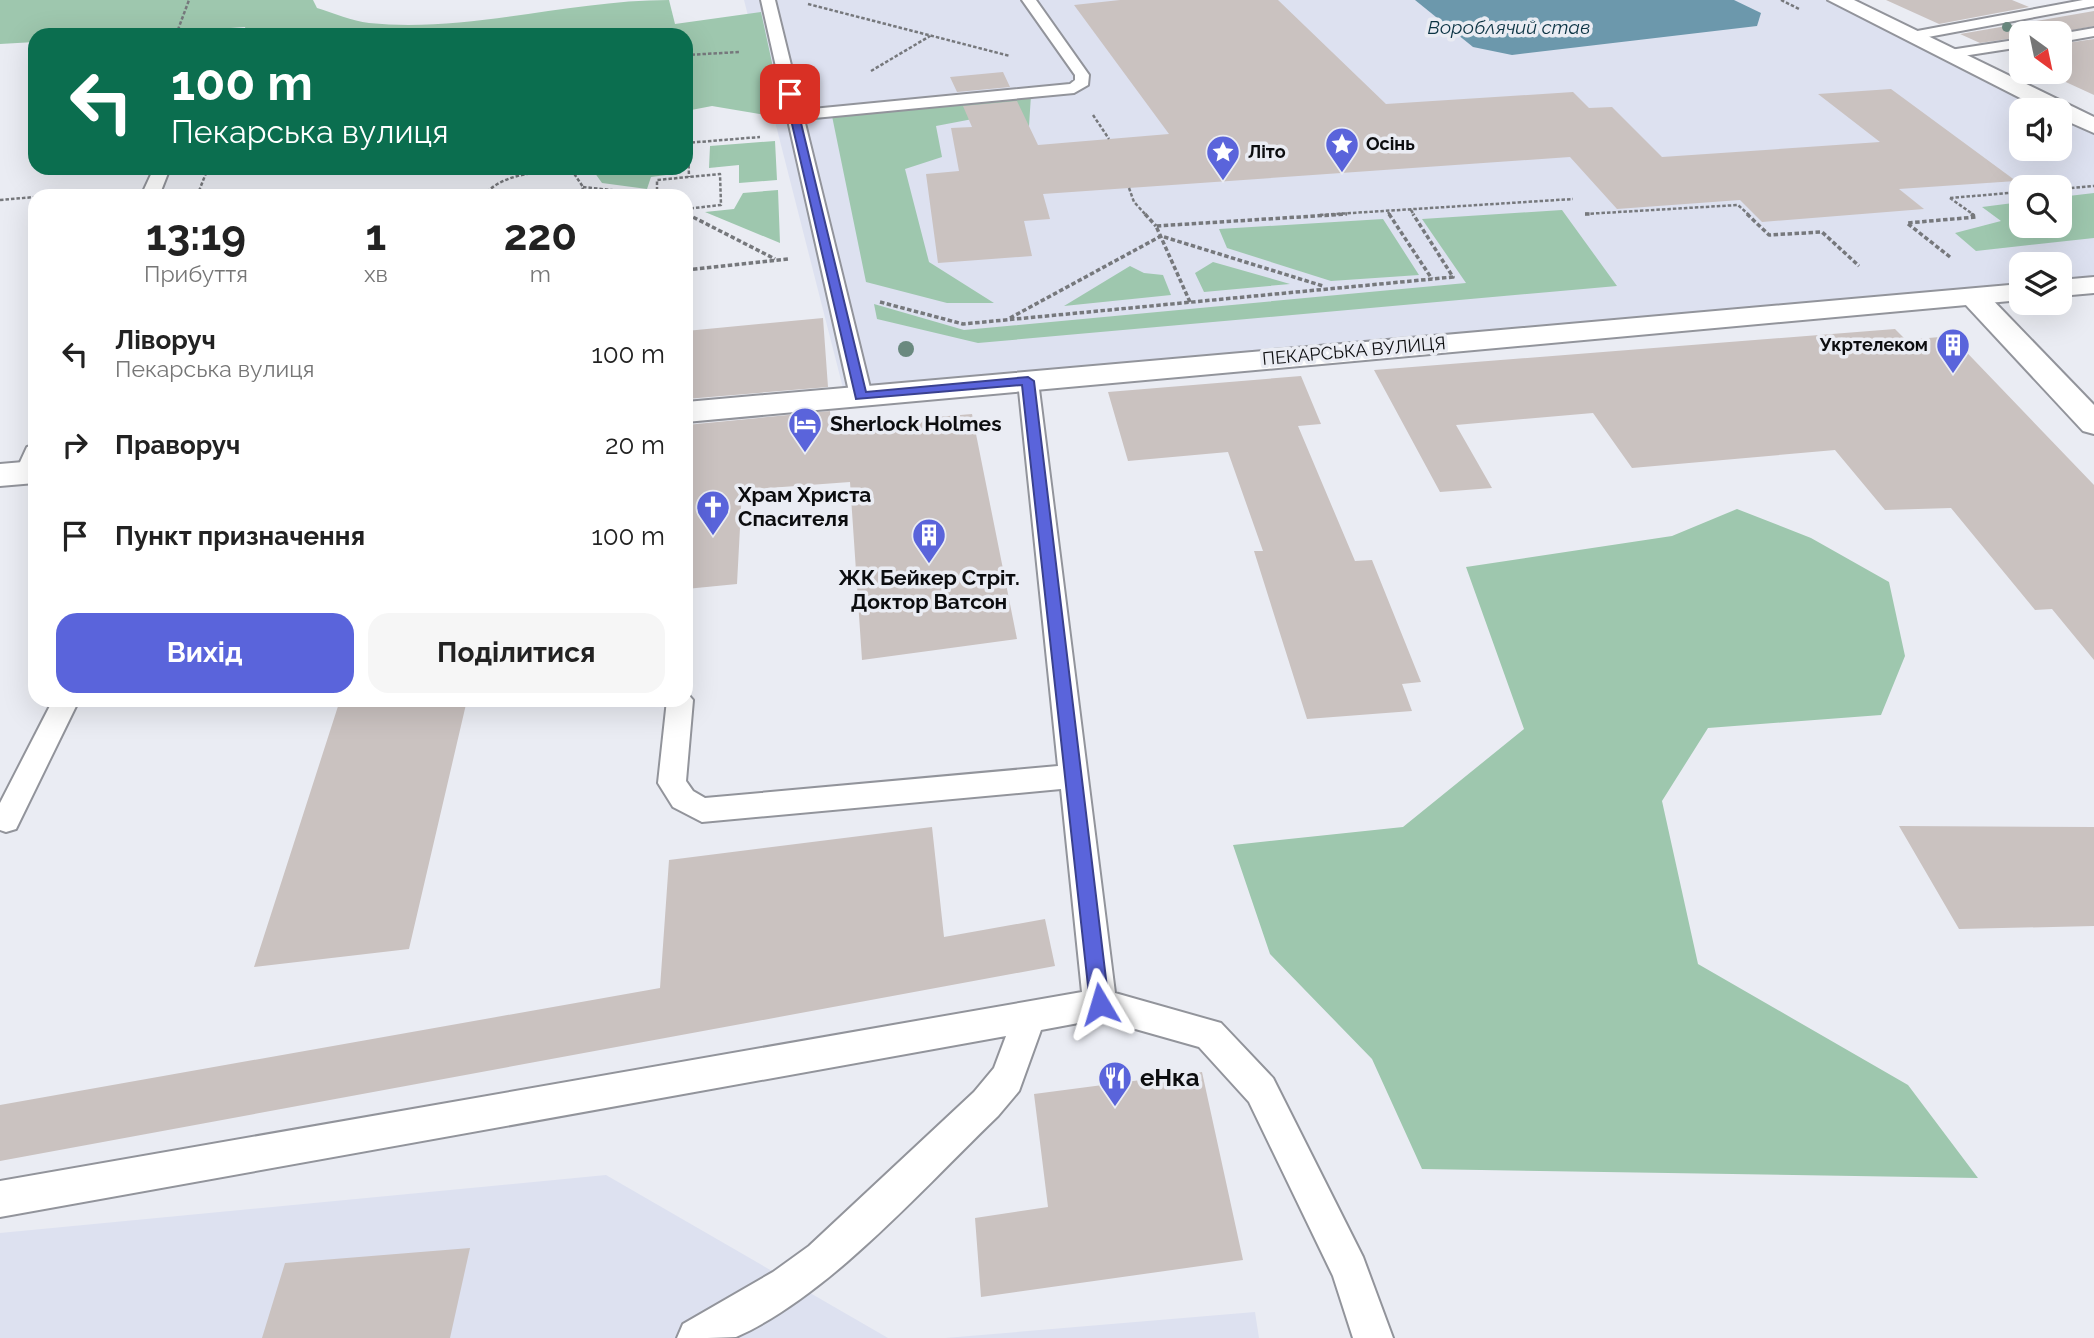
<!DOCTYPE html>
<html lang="uk">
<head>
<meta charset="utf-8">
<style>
	:root { --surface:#fff; --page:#f6f6f6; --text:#222; --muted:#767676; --accent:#5a64db }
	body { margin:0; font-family:Raleway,sans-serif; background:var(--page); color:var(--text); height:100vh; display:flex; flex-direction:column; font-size:26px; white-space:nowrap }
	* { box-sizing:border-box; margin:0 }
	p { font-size:23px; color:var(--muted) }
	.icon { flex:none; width:38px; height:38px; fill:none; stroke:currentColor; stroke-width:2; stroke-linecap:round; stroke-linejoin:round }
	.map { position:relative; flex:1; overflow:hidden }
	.side { position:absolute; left:28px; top:189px; width:665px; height:518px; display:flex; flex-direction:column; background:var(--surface); border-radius:21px; box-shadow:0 7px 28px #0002 }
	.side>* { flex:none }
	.top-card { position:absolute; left:28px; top:28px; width:665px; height:147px; border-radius:21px; box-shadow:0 7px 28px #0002; background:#0b6e4f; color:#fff; overflow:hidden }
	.needle { width:46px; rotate:147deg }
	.tools { position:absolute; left:2009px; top:21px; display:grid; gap:14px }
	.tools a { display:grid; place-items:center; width:63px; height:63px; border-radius:14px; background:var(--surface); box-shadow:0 7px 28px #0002; font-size:35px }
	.pin { position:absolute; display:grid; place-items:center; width:60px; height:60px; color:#fff; margin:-30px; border-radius:14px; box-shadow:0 4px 10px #0006 }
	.me { position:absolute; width:77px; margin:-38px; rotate:353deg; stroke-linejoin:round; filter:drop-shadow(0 0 5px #0008) }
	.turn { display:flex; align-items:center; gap:24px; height:147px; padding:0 28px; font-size:32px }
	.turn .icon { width:91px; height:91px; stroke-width:2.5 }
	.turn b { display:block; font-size:49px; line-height:60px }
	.eta { display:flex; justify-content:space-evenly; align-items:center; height:119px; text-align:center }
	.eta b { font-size:42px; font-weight:700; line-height:49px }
	.action { display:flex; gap:14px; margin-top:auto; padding:14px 28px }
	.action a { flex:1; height:80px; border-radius:21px; background:var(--accent); color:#fff; font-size:28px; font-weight:700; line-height:80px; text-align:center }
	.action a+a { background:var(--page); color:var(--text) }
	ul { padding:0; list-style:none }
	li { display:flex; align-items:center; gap:21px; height:91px; padding:0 28px }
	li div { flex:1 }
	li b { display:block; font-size:26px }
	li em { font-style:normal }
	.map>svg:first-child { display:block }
</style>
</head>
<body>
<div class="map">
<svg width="2094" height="1338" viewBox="0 0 2094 1338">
	<rect width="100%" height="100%" fill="#eaecf3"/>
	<path fill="#dde1f0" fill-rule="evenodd" d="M744 0H1825L2044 110H2021V149H2060V118L2094 135V277L2060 280V264H2021V284L844 392ZM2021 187H2060V226H2021Z
		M606 1175 888 1338H0V1233Z
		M1255 1312 1259 1338H945Z"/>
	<path fill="#9ec7ae" d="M0 0H313L317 8C334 13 352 21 369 23 469 33 569 0 669 0L675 24 761 12 784 118 712 106 686 111V35H247L245 27 132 35H35V42L0 44Z
		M1031 95 1029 126 978 118 936 126 942 157 905 169 929 262 994 303H947L866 282 832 116Z
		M775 141 777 180 739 183V165L709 168 710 146Z
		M681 168V173L651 177 647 189 602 183 592 169Z
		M778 190 780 243 705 212 734 209 743 193Z
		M2094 193V238L1976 251 1955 233 2001 221 1982 207 2021 202V226H2060V197Z
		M1562 210 1617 286 978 343 877 319 874 304 964 330 1466 283 1422 219Z
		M1383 219 1419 275 1331 281 1227 248 1219 229Z
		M1213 262 1290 284 1204 292 1195 273Z
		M1130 266 1144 273 1163 275 1171 295 1064 306Z
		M1737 509 1811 538 1889 582 1905 656 1881 715 1708 728 1662 801 1698 964 1908 1085 1978 1178 1422 1169 1372 1059 1270 954 1233 845 1403 827 1524 729 1466 567 1672 536Z"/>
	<path fill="#6c98ac" d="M1415 0H1734L1761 13 1757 26 1512 55 1473 47Z"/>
	<path fill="#cac2c0" d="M1120 0H1278L1386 104 1573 92 1589 108 1612 107 1662 157 1880 142 1818 94 1891 89 2016 181 1899 189 1924 209 1762 222 1740 200 1617 209 1570 157 1043 194 1050 219 1024 221 1032 256 938 263 926 174 959 171 951 128 972 127 963 106 1017 101 1038 145 1169 134 1074 5Z
		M1886 0H2012L2029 7 1939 24Z
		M2094 11V26L2058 33H2021V37L1980 43 1960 34Z
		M2094 39V95L2044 72H2060V44Z
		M1003 72 1010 87 957 92 950 77Z
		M823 318 828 387 686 399V331Z
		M1895 329 1906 340 1951 336 2094 485V660L2052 609 2035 610 1951 508 1885 510 1835 450 1632 468 1593 413 1456 425 1492 488 1440 492 1374 370Z
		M1301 376 1321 424 1298 426 1355 561 1372 560 1421 682 1402 684 1412 711 1307 719 1254 551H1263L1228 452 1128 461 1108 392Z
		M830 411 831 426 972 414 1017 639 862 660 850 482 742 490 737 584 686 589V425Z
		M340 700H467L409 949 254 967Z
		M1899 826 2094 827V926L1959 929Z
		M932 827 944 937 1045 919 1055 966 0 1161V1105L660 988 669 860Z
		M1202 1072 1243 1260 981 1297 975 1218 1048 1207 1034 1094Z
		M470 1248 450 1338H262L285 1263Z"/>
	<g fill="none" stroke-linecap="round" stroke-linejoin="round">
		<g stroke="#92949b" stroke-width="4">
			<path id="lane" d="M761 0H775L802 110 1070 84 1075 80V75L1022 0H1036L1089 75 1088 85 1074 93 804 119 872 396 868 400 861 402 850 396Z
				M2083 0H2094V6L1912 40 1905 36 1912 32Z
				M2094 28V36L2060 42V34Z
				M2021 39V47L1950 58 1943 54 1950 50Z
				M154 168H170L159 196H141Z
				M1028 375 1038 381 1115 993 1221 1023 1273 1078 1363 1257 1393 1338H1353L1333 1276 1249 1102 1199 1047 1100 1019 1041 1030 1019 1091 998 1116C924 1187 830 1295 736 1337 721 1338 694 1338 677 1338L683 1324 773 1272 809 1246 974 1092 994 1068 1006 1036 0 1217V1181L1082 992 1061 789 702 822 673 807 658 783 667 700H686V692L693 700 686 781 693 791 705 798 1058 766 1018 381Z
				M35 445V477L26 480 18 478 15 473 27 447Z
				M53 700H79L16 829 6 832 0 830V803Z"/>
		</g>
		<g stroke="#92949b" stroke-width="4">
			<path id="street" d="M1974 289 1984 291 2094 405V434L2083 431 1964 303 1960 297 1964 291Z"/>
		</g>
		<g stroke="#92949b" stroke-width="4">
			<path id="secondary" d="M1828 0H1854L2094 117V133L2060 118V110H2044Z
				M2094 277V293L2060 296V280Z
				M2021 284V300L686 422V402Z
				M35 461V483L0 486V464Z"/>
		</g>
		<path stroke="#76787c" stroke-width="2.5" stroke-dasharray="3.5 2" stroke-linecap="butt" d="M1781 0 1799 9
			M808 4 1010 56
			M176 35 189 0
			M686 55 740 52
			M871 71 930 36
			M1093 115 1109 139
			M686 143 760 137
			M688 143 689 177
			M576 168 571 169 583 187 581 196
			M583 187 657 195
			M1129 188 1134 202 1146 215
			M2060 189 2094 186
			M50 196 111 191
			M197 196 208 168
			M483 196C505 171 540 173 571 169
			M657 196V180L720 174 721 205 686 209
			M1950 198 1974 215
			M1950 198 2021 192
			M0 200 35 197
			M1411 210 1414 215
			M1388 212 1390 215
			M686 213 691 215
			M1585 214 1738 205 1749 215
			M1320 215 1573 199"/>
		<path stroke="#76787c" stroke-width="3.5" stroke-dasharray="4.5 2.5" stroke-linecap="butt" d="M687 214 775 259
			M1145 214 1156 226
			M1389 214 1432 279
			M1585 214H1592
			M1747 214 1769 235 1822 232 1859 266
			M1950 257 1907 223 1976 217 1971 214
			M686 270 788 259
			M880 302 963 324 1453 277 1413 214
			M1190 302 1156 226 1347 214
			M1010 318 1161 236 1323 286"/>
		<use href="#lane" fill="#fff" fill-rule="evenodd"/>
		<use href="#street" fill="#fff" fill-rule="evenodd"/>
		<use href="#secondary" fill="#fff" fill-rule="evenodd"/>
	</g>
	<g fill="#6a897f">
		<circle cx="2007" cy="27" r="5"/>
		<circle cx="906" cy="349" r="8"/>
	</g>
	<path fill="#5a64db" stroke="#3a418e" stroke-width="2" d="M790 91 794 94 866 392 1028 377 1034 381 1109 1004 1107 1011 1100 1013 1093 1011 1090 1004 1022 385 856 399 785 94Z"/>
	<defs>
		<g id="sight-pin" transform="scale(1.75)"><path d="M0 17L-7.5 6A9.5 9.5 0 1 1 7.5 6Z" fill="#5a64db" stroke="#eaecf3"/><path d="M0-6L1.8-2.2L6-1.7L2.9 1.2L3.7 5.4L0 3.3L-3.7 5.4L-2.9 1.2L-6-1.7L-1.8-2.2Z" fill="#fff"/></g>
		<g id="building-pin" transform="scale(1.75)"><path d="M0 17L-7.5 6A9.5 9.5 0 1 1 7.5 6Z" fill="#5a64db" stroke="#eaecf3"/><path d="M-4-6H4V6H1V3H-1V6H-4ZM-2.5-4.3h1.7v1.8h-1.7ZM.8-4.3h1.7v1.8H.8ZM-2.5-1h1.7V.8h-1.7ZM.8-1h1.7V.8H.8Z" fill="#fff"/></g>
		<g id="hotel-pin" transform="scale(1.75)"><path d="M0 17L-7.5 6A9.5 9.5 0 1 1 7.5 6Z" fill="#5a64db" stroke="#eaecf3"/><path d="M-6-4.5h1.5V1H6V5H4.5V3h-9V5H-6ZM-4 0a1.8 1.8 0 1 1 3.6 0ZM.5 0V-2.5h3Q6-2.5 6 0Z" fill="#fff"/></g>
		<g id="church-pin" transform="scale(1.75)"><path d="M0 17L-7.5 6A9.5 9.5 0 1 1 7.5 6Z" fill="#5a64db" stroke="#eaecf3"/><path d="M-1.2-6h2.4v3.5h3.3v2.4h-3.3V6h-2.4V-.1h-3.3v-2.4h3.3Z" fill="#fff"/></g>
		<g id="restaurant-pin" transform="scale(1.75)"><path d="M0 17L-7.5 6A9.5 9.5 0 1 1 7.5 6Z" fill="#5a64db" stroke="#eaecf3"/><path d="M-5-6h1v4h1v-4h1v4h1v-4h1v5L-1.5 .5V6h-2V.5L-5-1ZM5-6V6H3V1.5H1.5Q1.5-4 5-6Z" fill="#fff"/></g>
	</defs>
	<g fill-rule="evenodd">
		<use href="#sight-pin" x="1342" y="144"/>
		<use href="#sight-pin" x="1223" y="152"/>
		<use href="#building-pin" x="1953" y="345"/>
		<use href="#hotel-pin" x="805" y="424"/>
		<use href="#church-pin" x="713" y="507"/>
		<use href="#building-pin" x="929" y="535"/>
		<use href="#restaurant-pin" x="1115" y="1078"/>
	</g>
	<g text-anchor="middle" stroke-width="7" stroke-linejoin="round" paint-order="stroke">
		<g font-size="18" font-weight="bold" fill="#0c0d0f" stroke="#eaecf3" text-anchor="start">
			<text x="1366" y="150">Осінь</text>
			<text x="1248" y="158">Літо</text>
			<text x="1928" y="351" text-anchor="end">Укртелеком</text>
		</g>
		<g font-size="18" fill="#0c0d0f" stroke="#eaecf3">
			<text transform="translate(1354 351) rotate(-5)" y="6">ПЕКАРСЬКА ВУЛИЦЯ</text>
		</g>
		<g font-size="19" font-style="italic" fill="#0b3343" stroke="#eaecf3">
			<text x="1509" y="34">Вороблячий став</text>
		</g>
		<g font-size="21" font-weight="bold" fill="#0c0d0f" stroke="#eaecf3" text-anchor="start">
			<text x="830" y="431">Sherlock Holmes</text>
			<text x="738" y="502">Храм Христа<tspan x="738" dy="24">Спасителя</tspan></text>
			<text x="929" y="585" text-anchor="middle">ЖК Бейкер Стріт.<tspan x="929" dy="24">Доктор Ватсон</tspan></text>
		</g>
		<g font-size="24" font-weight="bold" fill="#0c0d0f" stroke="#eaecf3" text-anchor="start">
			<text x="1140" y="1086">еНка</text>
		</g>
	</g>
</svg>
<div class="tools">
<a><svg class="needle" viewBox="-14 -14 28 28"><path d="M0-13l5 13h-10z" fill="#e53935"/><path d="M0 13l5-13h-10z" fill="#767676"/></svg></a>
<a><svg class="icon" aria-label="sound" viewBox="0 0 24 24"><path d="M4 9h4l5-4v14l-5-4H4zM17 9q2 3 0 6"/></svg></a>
<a><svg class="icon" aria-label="search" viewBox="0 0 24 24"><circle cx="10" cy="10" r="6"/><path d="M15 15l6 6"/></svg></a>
<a><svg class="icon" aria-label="layers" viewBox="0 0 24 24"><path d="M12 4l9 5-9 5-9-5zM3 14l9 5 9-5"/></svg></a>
</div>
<div class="pin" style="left:790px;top:94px;background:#d93025"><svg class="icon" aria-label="arrive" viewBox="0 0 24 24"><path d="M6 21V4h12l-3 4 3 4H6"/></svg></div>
<svg class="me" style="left:1100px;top:1004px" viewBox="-20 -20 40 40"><path d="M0-17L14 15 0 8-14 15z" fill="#5a64db" stroke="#fff" stroke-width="4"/></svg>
<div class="top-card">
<div class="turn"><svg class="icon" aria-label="left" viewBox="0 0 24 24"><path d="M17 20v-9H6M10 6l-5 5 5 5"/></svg><div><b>100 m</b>Пекарська вулиця</div></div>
</div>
<section class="side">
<div class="eta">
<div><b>13:19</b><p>Прибуття</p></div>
<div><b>1</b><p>хв</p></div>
<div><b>220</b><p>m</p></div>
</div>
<ul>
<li><svg class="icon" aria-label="left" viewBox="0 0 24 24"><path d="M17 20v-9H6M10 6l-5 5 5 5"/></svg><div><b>Ліворуч</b><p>Пекарська вулиця</p></div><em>100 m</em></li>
<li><svg class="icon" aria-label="right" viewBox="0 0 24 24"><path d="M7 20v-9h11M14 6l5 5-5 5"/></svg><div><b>Праворуч</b></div><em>20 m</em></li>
<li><svg class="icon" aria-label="arrive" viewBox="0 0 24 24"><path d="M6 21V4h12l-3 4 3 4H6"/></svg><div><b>Пункт призначення</b></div><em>100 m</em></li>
</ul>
<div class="action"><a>Вихід</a><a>Поділитися</a></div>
</section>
</div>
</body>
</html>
